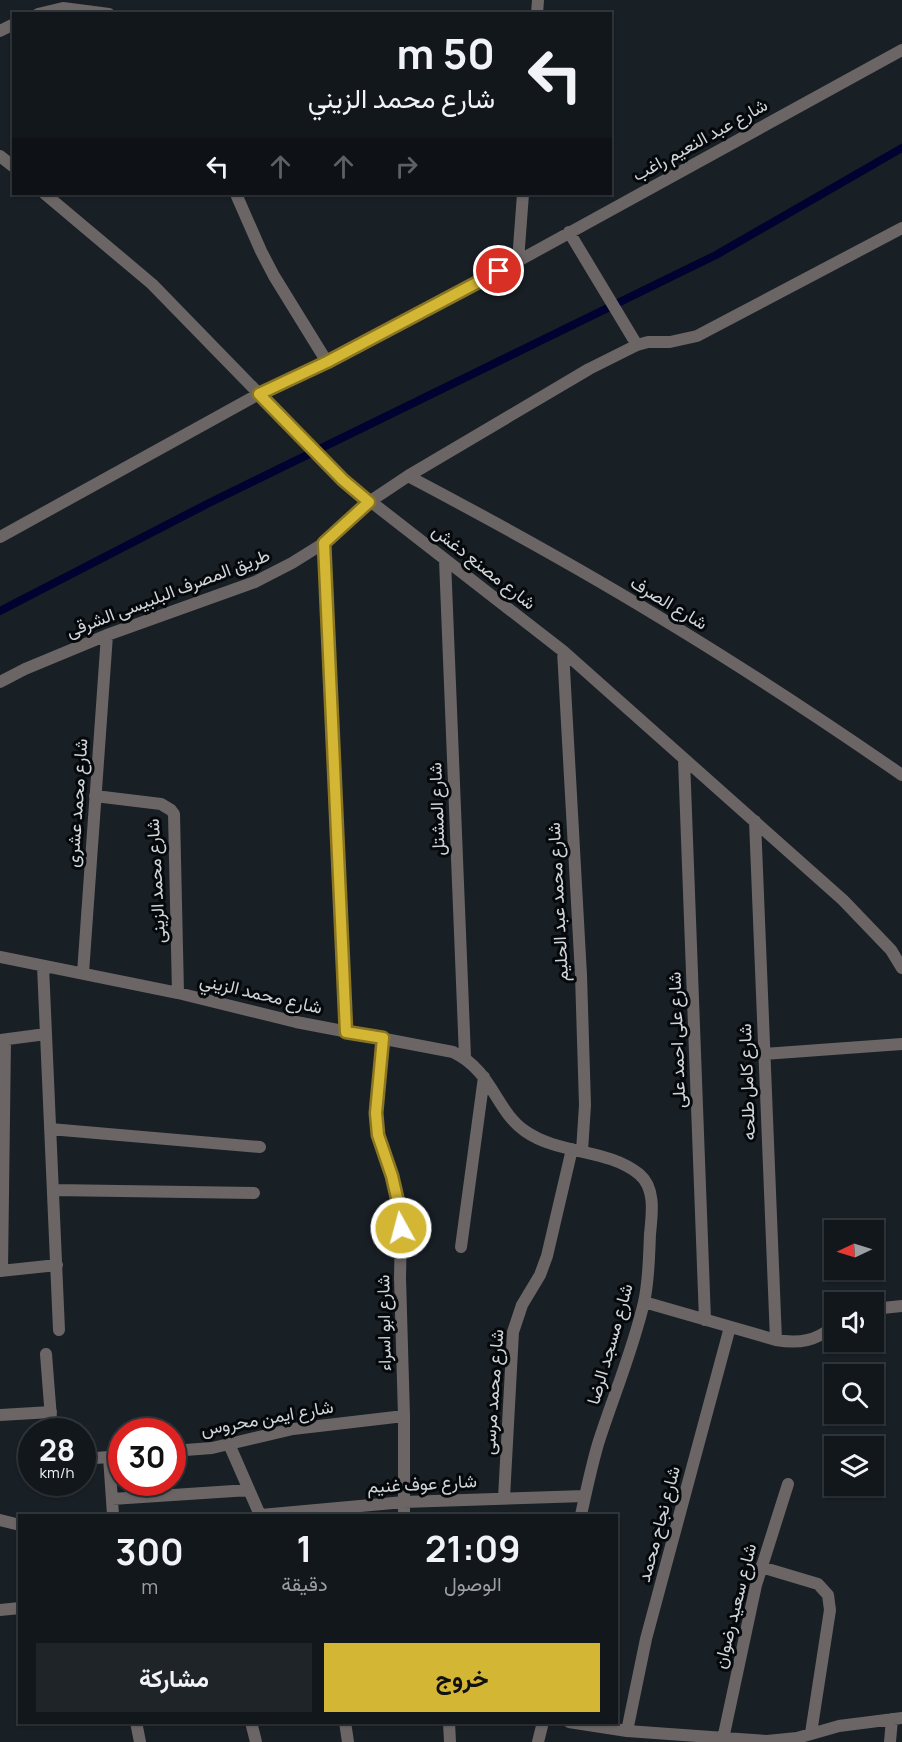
<!DOCTYPE html>
<html lang="ar">
<head>
<meta charset="utf-8">
<style>
	:root { --surface:#12171c; --page:#1f2429; --text:#f1f3f6; --muted:#9c9fa3; --line:#31363b; --accent:#d4b635 }
	body { margin:0; font-family:Manrope,Vazirmatn,sans-serif; background:var(--page); color:var(--text); direction:rtl; height:100vh; display:flex; flex-direction:column; font-size:22px; white-space:nowrap }
	* { box-sizing:border-box; margin:0 }
	p { font-size:20px; color:var(--muted) }
	.icon { flex:none; width:33px; height:33px; fill:none; stroke:currentColor; stroke-width:2; stroke-linecap:round; stroke-linejoin:round }
	.map { position:relative; flex:1; overflow:hidden; direction:ltr }
	.side { position:absolute; left:18px; top:1514px; width:600px; height:210px; display:flex; flex-direction:column; background:var(--surface); border-radius:0px; box-shadow:0 2px 4px #0004,0 0 0 2px var(--line); direction:rtl }
	.side>* { flex:none }
	.guide { position:absolute; left:12px; top:12px; width:600px; height:183px; border-radius:0px; box-shadow:0 2px 4px #0004,0 0 0 2px var(--line); direction:rtl; background:#12171c; color:var(--text); overflow:hidden }
	.needle { width:39px; rotate:266deg }
	.controls { position:absolute; left:824px; top:1220px; display:grid; gap:12px }
	.controls a { display:grid; place-items:center; width:60px; height:60px; border-radius:0px; background:var(--surface); box-shadow:0 2px 4px #0004,0 0 0 2px var(--line); font-size:30px }
	.speed { position:absolute; left:18px; top:1418px; display:flex; gap:12px; font-size:30px; font-weight:700; text-align:center }
	.speed>* { display:grid; place-content:center; width:78px; height:78px; border-radius:50%; background:var(--surface); box-shadow:0 2px 4px #0004,0 0 0 2px var(--line); line-height:1 }
	.speed small { font-size:15px; font-weight:400 }
	.speed .limit { border:9px solid #d22; background:#fff; color:#111 }
	.pin { position:absolute; display:grid; place-items:center; width:51px; height:51px; color:#fff; margin:-26px; border:3px solid #fff; border-radius:50%; box-shadow:0 2px 6px #0007 }
	.me { position:absolute; width:66px; margin:-33px; rotate:353deg; stroke-linejoin:round; filter:drop-shadow(0 0 4px #0008) }
	.turn { display:flex; align-items:center; gap:21px; height:126px; padding:0 18px; font-size:27px }
	.turn .icon { width:78px; height:78px; stroke-width:2.5 }
	.turn b { display:block; font-size:42px; line-height:51px }
	.lanes { display:flex; align-items:center; height:57px; padding:0 18px; background:#0003; justify-content:center; gap:30px; direction:ltr }
	.lanes .off { opacity:.35 }
	.eta { display:flex; justify-content:space-evenly; align-items:center; height:102px; text-align:center }
	.eta b { font-size:36px; font-weight:700; line-height:42px }
	.cta { display:flex; gap:12px; margin-top:auto; padding:12px 18px }
	.cta a { flex:1; height:69px; border-radius:0px; background:var(--accent); color:#111; font-size:24px; font-weight:700; line-height:69px; text-align:center }
	.cta a+a { background:var(--page); color:var(--text) }
	.map>svg:first-child { display:block }
</style>
</head>
<body>
<div class="map">
<svg width="902" height="1742" viewBox="0 0 902 1742">
	<rect width="100%" height="100%" fill="#181f25"/>
	<g fill="none" stroke-linecap="round" stroke-linejoin="round">
		<path stroke="#00022f" stroke-width="8" d="M0 611 209 503 716 255 902 148"/>
		<path stroke="#6b6565" stroke-width="12" d="M38 14 63 8 109 14
			M537 14 538 0
			M0 31 14 24
			M0 156 14 167
			M45 194 152 284 343 480 563 651 843 900 891 950 902 968
			M236 194 261 251 274 276 327 362
			M569 232 637 345
			M518 261 523 194
			M408 476C499 524 590 574 677 628 754 675 828 724 902 775
			M0 537 259 394 327 362 518 261 902 50
			M324 543 346 1032
			M445 560 465 1057
			M563 651 581 975 585 1105 582 1151
			M0 682 25 669 107 635 255 582 292 563 324 543 369 502 408 476 589 369 637 345 648 342H670L697 336 902 228
			M684 759 705 1320
			M95 796 161 804 171 810 174 814 178 993
			M755 821 776 1340
			M0 957 178 993 296 1022 453 1052C493 1071 495 1110 525 1131 559 1155 607 1148 639 1174 656 1188 652 1214 650 1234 649 1257 649 1280 644 1302 633 1350 613 1397 598 1444 591 1468 586 1492 581 1515
			M43 966 59 1330
			M83 973 107 635
			M383 1038 376 1113 378 1135 392 1176 398 1201 401 1228 400 1278 404 1416V1515
			M0 1040 46 1034
			M764 1054 902 1044
			M50 1129 260 1147
			M53 1190 254 1193
			M461 1247 484 1077
			M0 1271 57 1265
			M2 1271 5 1040
			M644 1302 776 1340C799 1344 816 1341 834 1326
			M873 1309 902 1306
			M46 1354 52 1431
			M0 1415 51 1412
			M229 1444 260 1515
			M172 1451 212 1448 293 1429 404 1416
			M109 1457 113 1515
			M82 1459 122 1456
			M504 1498 513 1332 522 1305 540 1275 547 1256 572 1149
			M112 1499 249 1490
			M261 1515 404 1502 585 1496
			M0 1520 20 1525
			M761 1567 818 1584 828 1595 830 1610 811 1733
			M0 1610 20 1608
			M136 1722 140 1742
			M251 1722 256 1742
			M345 1722 348 1742
			M449 1722 450 1742
			M569 1722 627 1731 767 1741 797 1738 839 1726 902 1718
			M627 1731 646 1639 730 1327
			M723 1739 756 1585 788 1484
			M538 1742 543 1722
			M890 1742 892 1719"/>
	</g>
	<g fill="none" stroke-linecap="round" stroke-linejoin="round">
		<g stroke="#8a7622" stroke-width="15">
			<path id="route" d="M401 1228 398 1202 392 1176 378 1135 376 1113 383 1038 346 1032 324 543 369 502 343 480 259 394 327 362 499 271"/>
		</g>
		<use href="#route" stroke="#d4b635" stroke-width="10"/>
	</g>
	<g text-anchor="middle" stroke-width="6" stroke-linejoin="round" paint-order="stroke">
		<g font-size="18" fill="#d0d5d9" stroke="#06090b">
			<text transform="translate(700 140) rotate(-29)" y="6">شارع عبد النعيم راغب</text>
			<text transform="translate(484 567) rotate(38)" y="6">شارع مصنع دغش</text>
			<text transform="translate(168 593) rotate(-21)" y="6">طريق المصرف البلبيسى الشرقى</text>
			<text transform="translate(669 603) rotate(31)" y="6">شارع الصرف</text>
			<text transform="translate(77 803) rotate(-86)" y="6">شارع محمد عشرى</text>
			<text transform="translate(437 809) rotate(-92)" y="6">شارع المشتل</text>
			<text transform="translate(156 881) rotate(-93)" y="6">شارع محمد الزينى</text>
			<text transform="translate(558 902) rotate(-93)" y="6">شارع محمد عبد الحليم</text>
			<text transform="translate(261 994) rotate(13)" y="6">شارع محمد الزيني</text>
			<text transform="translate(677 1040) rotate(-92)" y="6">شارع على احمد على</text>
			<text transform="translate(747 1082) rotate(-92)" y="6">شارع كامل طلحه</text>
			<text transform="translate(384 1323) rotate(-91)" y="6">شارع ابو اسراء</text>
			<text transform="translate(610 1344) rotate(-74)" y="6">شارع مسجد الرضا</text>
			<text transform="translate(493 1392) rotate(-86)" y="6">شارع محمد مرسى</text>
			<text transform="translate(267 1418) rotate(-10)" y="6">شارع ايمن محروس</text>
			<text transform="translate(422 1484) rotate(-3)" y="6">شارع عوف غنيم</text>
			<text transform="translate(659 1524) rotate(-75)" y="6">شارع نجاح محمد</text>
			<text transform="translate(735 1606) rotate(-76)" y="6">شارع سعيد رضوان</text>
		</g>
	</g>
</svg>
<div class="controls">
<a><svg class="needle" viewBox="-14 -14 28 28"><path d="M0-13l5 13h-10z" fill="#e53935"/><path d="M0 13l5-13h-10z" fill="#9c9fa3"/></svg></a>
<a><svg class="icon" aria-label="sound" viewBox="0 0 24 24"><path d="M4 9h4l5-4v14l-5-4H4zM17 9q2 3 0 6"/></svg></a>
<a><svg class="icon" aria-label="search" viewBox="0 0 24 24"><circle cx="10" cy="10" r="6"/><path d="M15 15l6 6"/></svg></a>
<a><svg class="icon" aria-label="layers" viewBox="0 0 24 24"><path d="M12 4l9 5-9 5-9-5zM3 14l9 5 9-5"/></svg></a>
</div>
<div class="speed"><div>28<small>km/h</small></div><div class="limit">30</div></div>
<div class="pin" style="left:499px;top:271px;background:#d93025"><svg class="icon" aria-label="arrive" viewBox="0 0 24 24"><path d="M6 21V4h12l-3 4 3 4H6"/></svg></div>
<svg class="me" style="left:401px;top:1228px" viewBox="-20 -20 40 40"><circle r="17" fill="#d4b635" stroke="#fff" stroke-width="3"/><path d="M0-11L8 9 0 5-8 9z" fill="#fff"/></svg>
<div class="guide">
<div class="turn"><svg class="icon" aria-label="left" viewBox="0 0 24 24"><path d="M17 20v-9H6M10 6l-5 5 5 5"/></svg><div><b>50 m</b>شارع محمد الزيني</div></div>
<div class="lanes"><svg class="icon" aria-label="left" viewBox="0 0 24 24"><path d="M17 20v-9H6M10 6l-5 5 5 5"/></svg><svg class="icon off" aria-label="ahead" viewBox="0 0 24 24"><path d="M12 20V5M6 11l6-6 6 6"/></svg><svg class="icon off" aria-label="ahead" viewBox="0 0 24 24"><path d="M12 20V5M6 11l6-6 6 6"/></svg><svg class="icon off" aria-label="right" viewBox="0 0 24 24"><path d="M7 20v-9h11M14 6l5 5-5 5"/></svg></div>
</div>
<section class="side">
<div class="eta">
<div><b>21:09</b><p>الوصول</p></div>
<div><b>1</b><p>دقيقة</p></div>
<div><b>300</b><p>m</p></div>
</div>
<div class="cta"><a>خروج</a><a>مشاركة</a></div>
</section>
</div>
</body>
</html>
